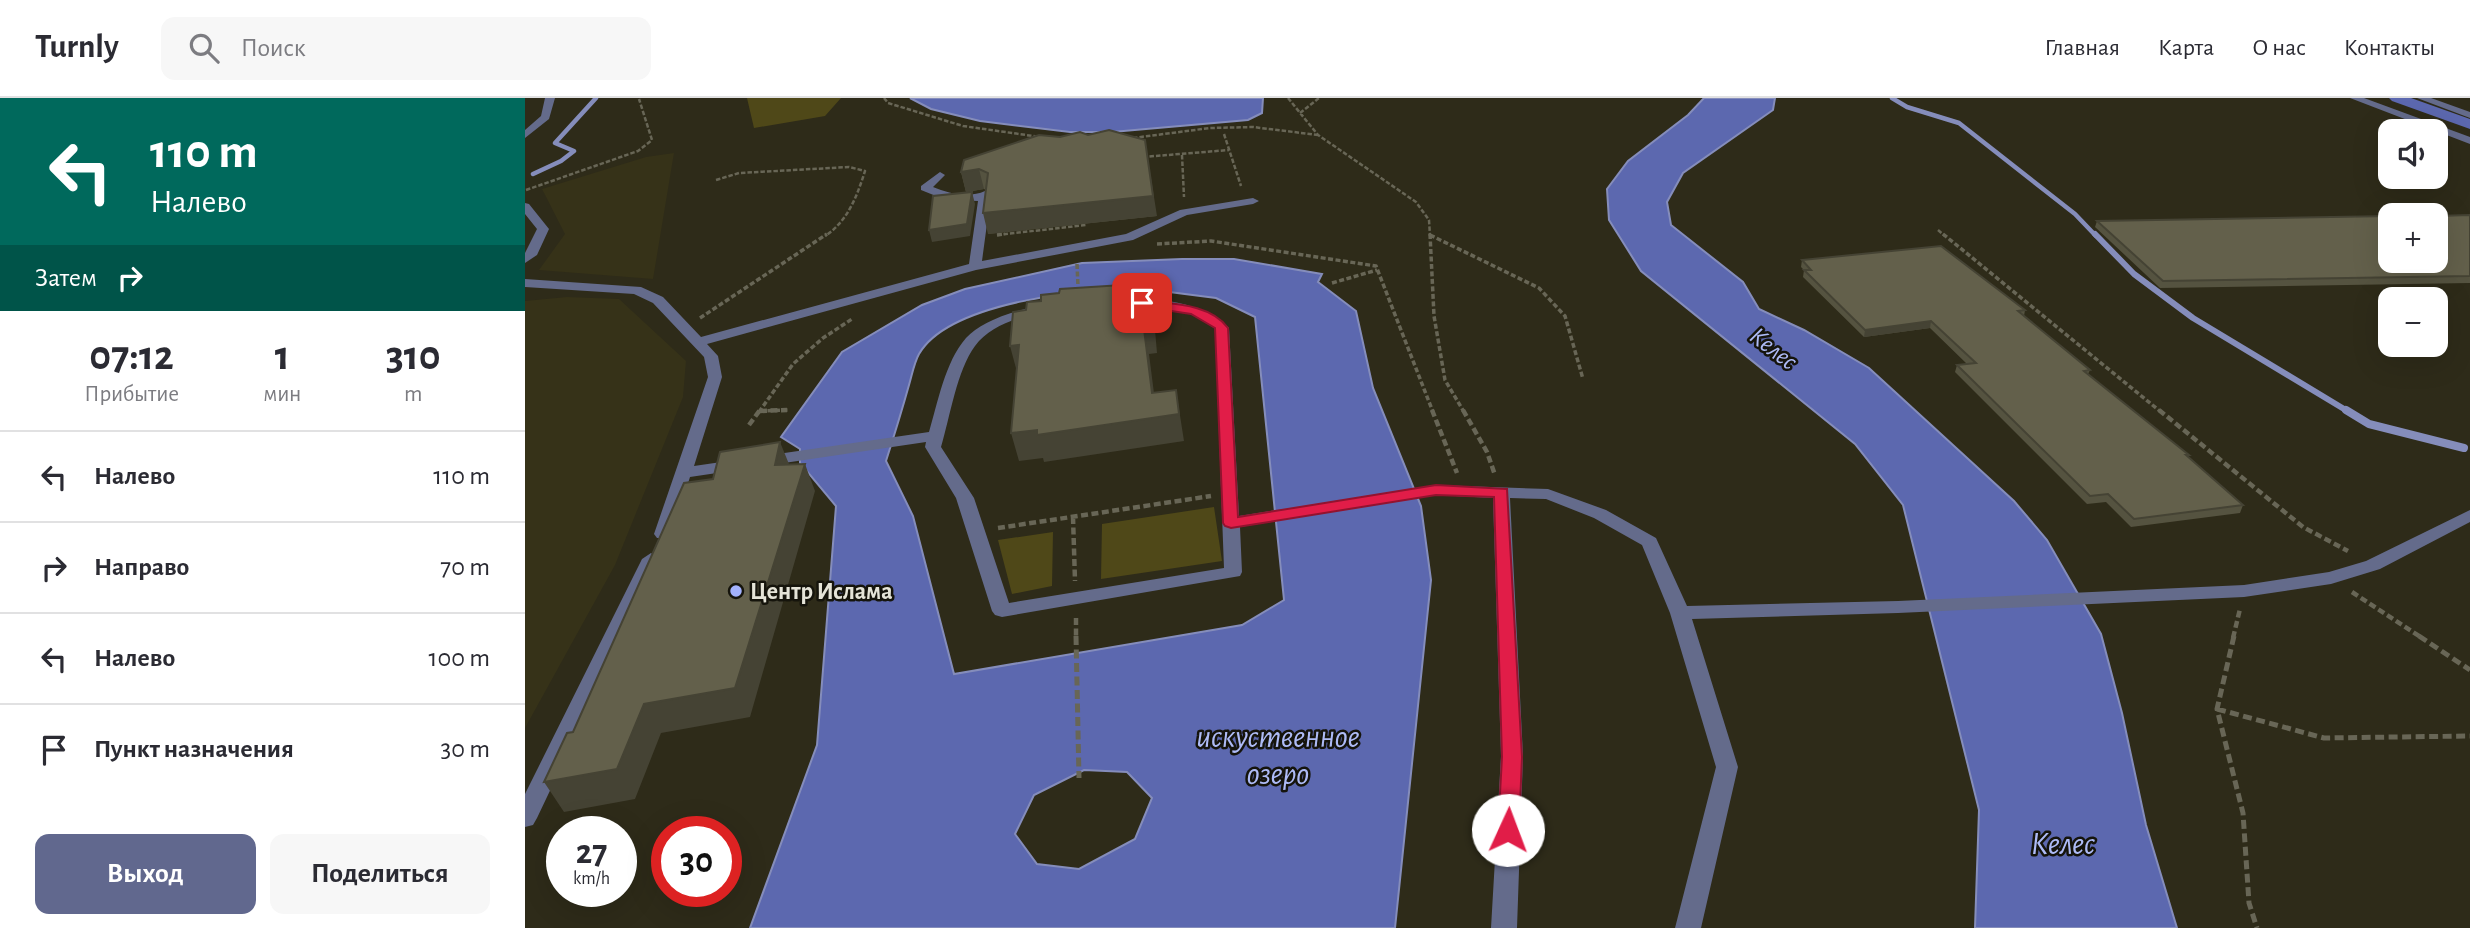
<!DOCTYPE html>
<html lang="ru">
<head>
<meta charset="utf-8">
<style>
	:root { --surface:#fff; --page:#f7f7f7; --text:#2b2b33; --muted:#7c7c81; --line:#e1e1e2; --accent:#61688e }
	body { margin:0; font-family:"Alegreya Sans",sans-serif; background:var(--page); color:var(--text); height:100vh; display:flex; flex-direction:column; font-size:26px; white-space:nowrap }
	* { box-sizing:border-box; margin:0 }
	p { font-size:23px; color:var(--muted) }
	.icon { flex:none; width:38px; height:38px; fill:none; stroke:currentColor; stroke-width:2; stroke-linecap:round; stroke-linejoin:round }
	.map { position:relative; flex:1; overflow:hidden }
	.panel { display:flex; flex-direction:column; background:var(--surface); width:525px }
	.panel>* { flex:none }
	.hud { background:#00695c; color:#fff; overflow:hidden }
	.buttons { position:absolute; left:1853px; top:21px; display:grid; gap:14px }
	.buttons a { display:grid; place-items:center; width:70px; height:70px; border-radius:14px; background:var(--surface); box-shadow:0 7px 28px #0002; font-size:35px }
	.speed { position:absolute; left:21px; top:718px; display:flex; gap:14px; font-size:35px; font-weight:700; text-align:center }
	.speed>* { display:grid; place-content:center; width:91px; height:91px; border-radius:50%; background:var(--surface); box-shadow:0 7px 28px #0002; line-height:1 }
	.speed small { font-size:18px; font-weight:400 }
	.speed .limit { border:10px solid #d22; background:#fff; color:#111 }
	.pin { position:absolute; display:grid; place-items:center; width:60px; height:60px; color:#fff; margin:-30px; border-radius:14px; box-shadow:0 4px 10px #0006 }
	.me { position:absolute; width:77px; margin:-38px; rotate:2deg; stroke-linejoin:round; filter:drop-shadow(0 0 5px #0008) }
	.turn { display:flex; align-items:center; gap:24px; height:147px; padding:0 35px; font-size:32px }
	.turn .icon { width:91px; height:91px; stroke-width:2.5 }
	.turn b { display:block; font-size:49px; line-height:60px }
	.then { display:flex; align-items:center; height:66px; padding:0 35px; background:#0003; gap:14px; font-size:26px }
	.eta { display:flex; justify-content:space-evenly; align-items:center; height:119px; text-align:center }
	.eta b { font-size:42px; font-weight:700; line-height:49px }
	.primary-button { display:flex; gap:14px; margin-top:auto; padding:14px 35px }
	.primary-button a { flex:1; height:80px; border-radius:14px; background:var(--accent); color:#fff; font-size:28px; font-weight:700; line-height:80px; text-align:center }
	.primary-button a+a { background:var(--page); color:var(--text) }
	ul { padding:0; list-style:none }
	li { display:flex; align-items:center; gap:21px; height:91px; padding:0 35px; border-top:2px solid var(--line) }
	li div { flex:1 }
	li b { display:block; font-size:26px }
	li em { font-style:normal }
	header { display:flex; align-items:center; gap:42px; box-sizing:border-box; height:98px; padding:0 35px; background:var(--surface); border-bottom:2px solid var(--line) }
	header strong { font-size:33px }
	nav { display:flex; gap:38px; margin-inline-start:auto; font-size:24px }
	.search { width:490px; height:63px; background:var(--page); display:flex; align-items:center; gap:18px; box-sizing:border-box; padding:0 24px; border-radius:14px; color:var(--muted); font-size:26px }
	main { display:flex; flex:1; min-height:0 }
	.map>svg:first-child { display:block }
</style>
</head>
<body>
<header>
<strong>Turnly</strong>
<div class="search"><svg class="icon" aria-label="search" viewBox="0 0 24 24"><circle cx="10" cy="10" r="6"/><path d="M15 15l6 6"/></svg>Поиск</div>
<nav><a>Главная</a><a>Карта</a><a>О нас</a><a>Контакты</a></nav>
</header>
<main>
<section class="panel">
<div class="hud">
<div class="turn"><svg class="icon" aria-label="left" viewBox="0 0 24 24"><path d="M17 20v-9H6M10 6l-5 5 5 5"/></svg><div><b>110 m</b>Налево</div></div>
<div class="then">Затем<svg class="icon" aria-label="right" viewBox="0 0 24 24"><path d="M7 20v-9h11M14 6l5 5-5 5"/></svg></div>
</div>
<div class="eta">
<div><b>07:12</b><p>Прибытие</p></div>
<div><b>1</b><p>мин</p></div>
<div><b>310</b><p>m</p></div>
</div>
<ul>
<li><svg class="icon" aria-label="left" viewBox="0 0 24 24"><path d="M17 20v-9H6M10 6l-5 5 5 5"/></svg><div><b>Налево</b></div><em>110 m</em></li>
<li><svg class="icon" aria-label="right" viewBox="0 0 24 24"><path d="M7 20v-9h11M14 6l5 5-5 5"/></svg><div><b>Направо</b></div><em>70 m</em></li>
<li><svg class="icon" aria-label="left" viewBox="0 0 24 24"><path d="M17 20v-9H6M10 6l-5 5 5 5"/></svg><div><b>Налево</b></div><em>100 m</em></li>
<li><svg class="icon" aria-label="arrive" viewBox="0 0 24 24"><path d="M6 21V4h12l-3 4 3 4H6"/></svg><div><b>Пункт назначения</b></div><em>30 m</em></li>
</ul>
<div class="primary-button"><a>Выход</a><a>Поделиться</a></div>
</section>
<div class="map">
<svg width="1945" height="830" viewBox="0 0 1945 830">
	<rect width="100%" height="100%" fill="#2e2b19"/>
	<path fill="#363218" d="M149 55 128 181 14 172 40 136 17 91 121 59Z
		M42 199 94 201 161 263 158 299 90 467 0 630V203Z"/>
	<path fill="#4f4818" d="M222 0H316L300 18 229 30Z
		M689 409 697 463 576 481 577 426Z
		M528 434 527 488 487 496 473 442Z"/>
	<path fill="#5c68af" stroke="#858dbb" stroke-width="2" fill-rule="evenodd" d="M385 0H738L737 15 723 22 587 34H545L455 23 406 11Z
		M1179 0H1250L1248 12 1158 75 1142 104 1146 127 1218 184 1234 211 1279 232 1344 270 1489 403 1522 442 1576 536 1597 615 1621 727 1652 830H1450L1454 712 1378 407 1330 346 1116 173 1084 122 1082 91 1103 63 1163 17Z
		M657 161H709L797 176 793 184 831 213 848 290 896 408 906 482 870 830H225L292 647 311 408 275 365V351L256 339 317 254 397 207 440 191 557 165ZM613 190 691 200 730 219 759 502 717 527 429 576 388 418 361 363C369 338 377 312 384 287 387 277 389 265 394 256 424 204 558 191 613 190ZM559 672 602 674 627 700 610 741 554 771 512 766 490 736 509 697Z"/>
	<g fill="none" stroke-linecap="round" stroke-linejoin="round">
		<path stroke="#858dbb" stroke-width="4.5" d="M1367 0 1382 9 1434 25 1550 116 1571 138
			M8 76 36 63 49 53 30 45 71 0"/>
		<path stroke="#858dbb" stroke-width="6" d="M1570 136 1609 176 1668 220 1824 314"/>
		<path stroke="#858dbb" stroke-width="8" d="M1821 312 1844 326 1939 350"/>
		<path fill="#5c68af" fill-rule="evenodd" d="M1864 0H1886L1945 21V31L1867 3Z"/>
		<path stroke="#686656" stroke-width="2.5" stroke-dasharray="4.5 2" stroke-linecap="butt" d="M359 0 363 5 438 28 515 39
			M763 0 793 37 891 104 904 122 905 138
			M775 15 794 0
			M699 36 716 88
			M608 40 685 30 728 29 793 37
			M657 57 659 99
			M618 59 704 52
			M191 82 214 75 324 69 340 73C332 98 323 123 300 138
			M1 92 113 53 127 42 114 1
			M1413 132 1420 138
			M472 137 561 127"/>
		<path stroke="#686656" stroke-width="3.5" stroke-dasharray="5 2.5" stroke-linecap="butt" d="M905 136 909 218 920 282 939 314
			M1418 136 1636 314
			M472 137 480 136
			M905 137 1014 190 1040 218 1058 281
			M632 146 686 143 851 168 908 314
			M552 166 553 188
			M807 185 852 172
			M175 220 302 136
			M235 313 264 312
			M234 314 268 266 298 240 327 221"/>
		<path stroke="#686656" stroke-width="4.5" stroke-dasharray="7 3.5" stroke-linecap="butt" d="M907 312 932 375
			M938 312 962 354 970 377
			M1634 312 1778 429 1823 453
			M235 313 262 312
			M224 327 235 312
			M548 419 550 483
			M473 430 686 398
			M1827 494 1897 540
			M551 520V540
			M1708 540 1715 511"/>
		<path stroke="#686656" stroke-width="5" stroke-dasharray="9 4.5" stroke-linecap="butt" d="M551 538 554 680
			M1709 538 1692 611 1718 715 1724 805 1732 830
			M1894 538 1945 572
			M1692 611 1799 640 1945 638"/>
		<path fill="#646b8b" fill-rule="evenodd" d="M20 0H30L24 21 0 40V32L16 18Z
			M1825 0H1839L1945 39V46Z
			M1892 0H1906L1945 14V20Z
			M415 74 420 77 408 89C424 96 445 100 460 93L466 96 457 163 601 136 655 112 728 100 734 103 728 106 662 117 608 142 451 172 182 246 193 258 197 279 169 368 404 334C413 304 420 264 441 240 482 195 664 181 704 230L714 418 911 387 1023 391 1081 412 1131 440 1162 508 1373 503 1719 487 1804 474 1841 463 1945 412V424L1855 471 1806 486 1719 499 1373 515 1167 521 1213 669 1176 830H1150L1191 669 1145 515 1117 447 1069 420 1021 401 985 400 998 658 992 830H966L976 658 968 400 911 397 715 429 717 474 715 478 477 519 470 517 467 513 431 400 400 349 401 344 165 379 147 436 144 440H132L129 436 183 279 179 259 128 205 109 196 0 189V181L116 189 138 199 176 239 444 166 453 103 421 102 396 92V88ZM570 208C609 208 660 203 690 231L699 470 484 505 449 400 416 349C425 319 432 272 450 248 475 214 533 213 570 208Z
			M0 105 4 106 24 131 12 157 0 165V155L12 131 0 116Z
			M126 455 135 461 12 720 8 727 0 729V696L117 461Z"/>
	</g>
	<path fill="#555340" d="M535 39 632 118 463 136 461 92 459 91 441 94 436 74Z
		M1945 117V185L1635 190 1570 129 1572 123Z
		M1277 162 1500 212 1499 218 1565 272 1563 276 1663 359 1718 407 1715 415 1606 429 1581 404 1562 406 1430 274 1432 267 1442 266 1405 230 1339 239 1278 179 1279 172 1276 169Z"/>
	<path fill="#454334" d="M620 42 632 118 463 136 458 115Z
		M454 71 459 91 441 94 436 74Z
		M447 94 450 106 445 138 407 144 404 132Z
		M624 196 629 220 632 255 624 256 632 319 651 292 659 343 519 364 518 360 494 363 486 335 627 295 619 231Z
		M1406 223 1405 230 1339 239 1340 232Z
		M494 247 492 274 485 248Z
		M255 344 266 371 250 367Z
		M280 366 290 393 225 619 136 635 110 701 39 714 19 684 119 606Z"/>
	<path fill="#63604b" stroke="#454334" stroke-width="2" d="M584 32 620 42 628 98 458 115 463 75 454 71 436 74 439 62 514 37 535 39 555 34 563 37Z
		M447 94 442 126 404 132 408 98Z
		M1945 117V178L1638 183 1572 123 1866 118V163H1911V118Z
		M1416 148 1500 212 1493 213 1565 272 1559 273 1664 357H1661L1718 407 1609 421 1583 396 1565 398 1432 267 1451 265 1406 223 1340 232 1279 172H1286L1277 162Z
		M597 187V191L615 189V197L624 196 628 230 619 231 627 295 651 292 654 316 512 337V332L486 335 494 247 485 248 488 214 501 212 502 204 516 203V197L534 195 535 191Z
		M255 344 250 367 280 366 210 590 119 606 92 671 19 684 42 635 48 634 159 385 188 381 195 354Z"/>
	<path fill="#e11d48" stroke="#92132f" stroke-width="2" d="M617 202C645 206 685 205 703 230L713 419 911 387 982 391 997 659 994 732 991 738 983 741 976 738 973 732 977 659 969 399 911 397 706 430 700 428 698 425 690 230 666 216 613 208V203Z"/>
	<circle fill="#a3b2fd" stroke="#15140c" stroke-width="2.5" cx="211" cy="493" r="7"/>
	<g text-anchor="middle" stroke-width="5" stroke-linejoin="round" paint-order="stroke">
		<g font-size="24" font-weight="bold" fill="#e5e4d8" stroke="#15140c" text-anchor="start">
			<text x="225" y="501">Центр Ислама</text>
		</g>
		<g font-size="26" font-style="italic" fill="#aebbf6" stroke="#15140c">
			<text transform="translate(1249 250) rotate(38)" y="9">Келес</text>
		</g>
		<g font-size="32" font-style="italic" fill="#aebbf6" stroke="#15140c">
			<text x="753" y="649">искуственное<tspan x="753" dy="37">озеро</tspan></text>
			<text x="1538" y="756">Келес</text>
		</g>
	</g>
</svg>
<div class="buttons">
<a><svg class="icon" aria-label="sound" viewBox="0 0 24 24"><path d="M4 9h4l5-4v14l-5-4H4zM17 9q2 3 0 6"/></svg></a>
<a>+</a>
<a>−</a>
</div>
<div class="speed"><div>27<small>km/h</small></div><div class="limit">30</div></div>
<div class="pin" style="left:617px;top:205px;background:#d93025"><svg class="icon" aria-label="arrive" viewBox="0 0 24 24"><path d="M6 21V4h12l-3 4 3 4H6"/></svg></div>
<svg class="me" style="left:983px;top:732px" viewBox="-20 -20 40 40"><circle r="19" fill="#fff"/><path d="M0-13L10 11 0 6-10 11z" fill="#e11d48"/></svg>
</div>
</main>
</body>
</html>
